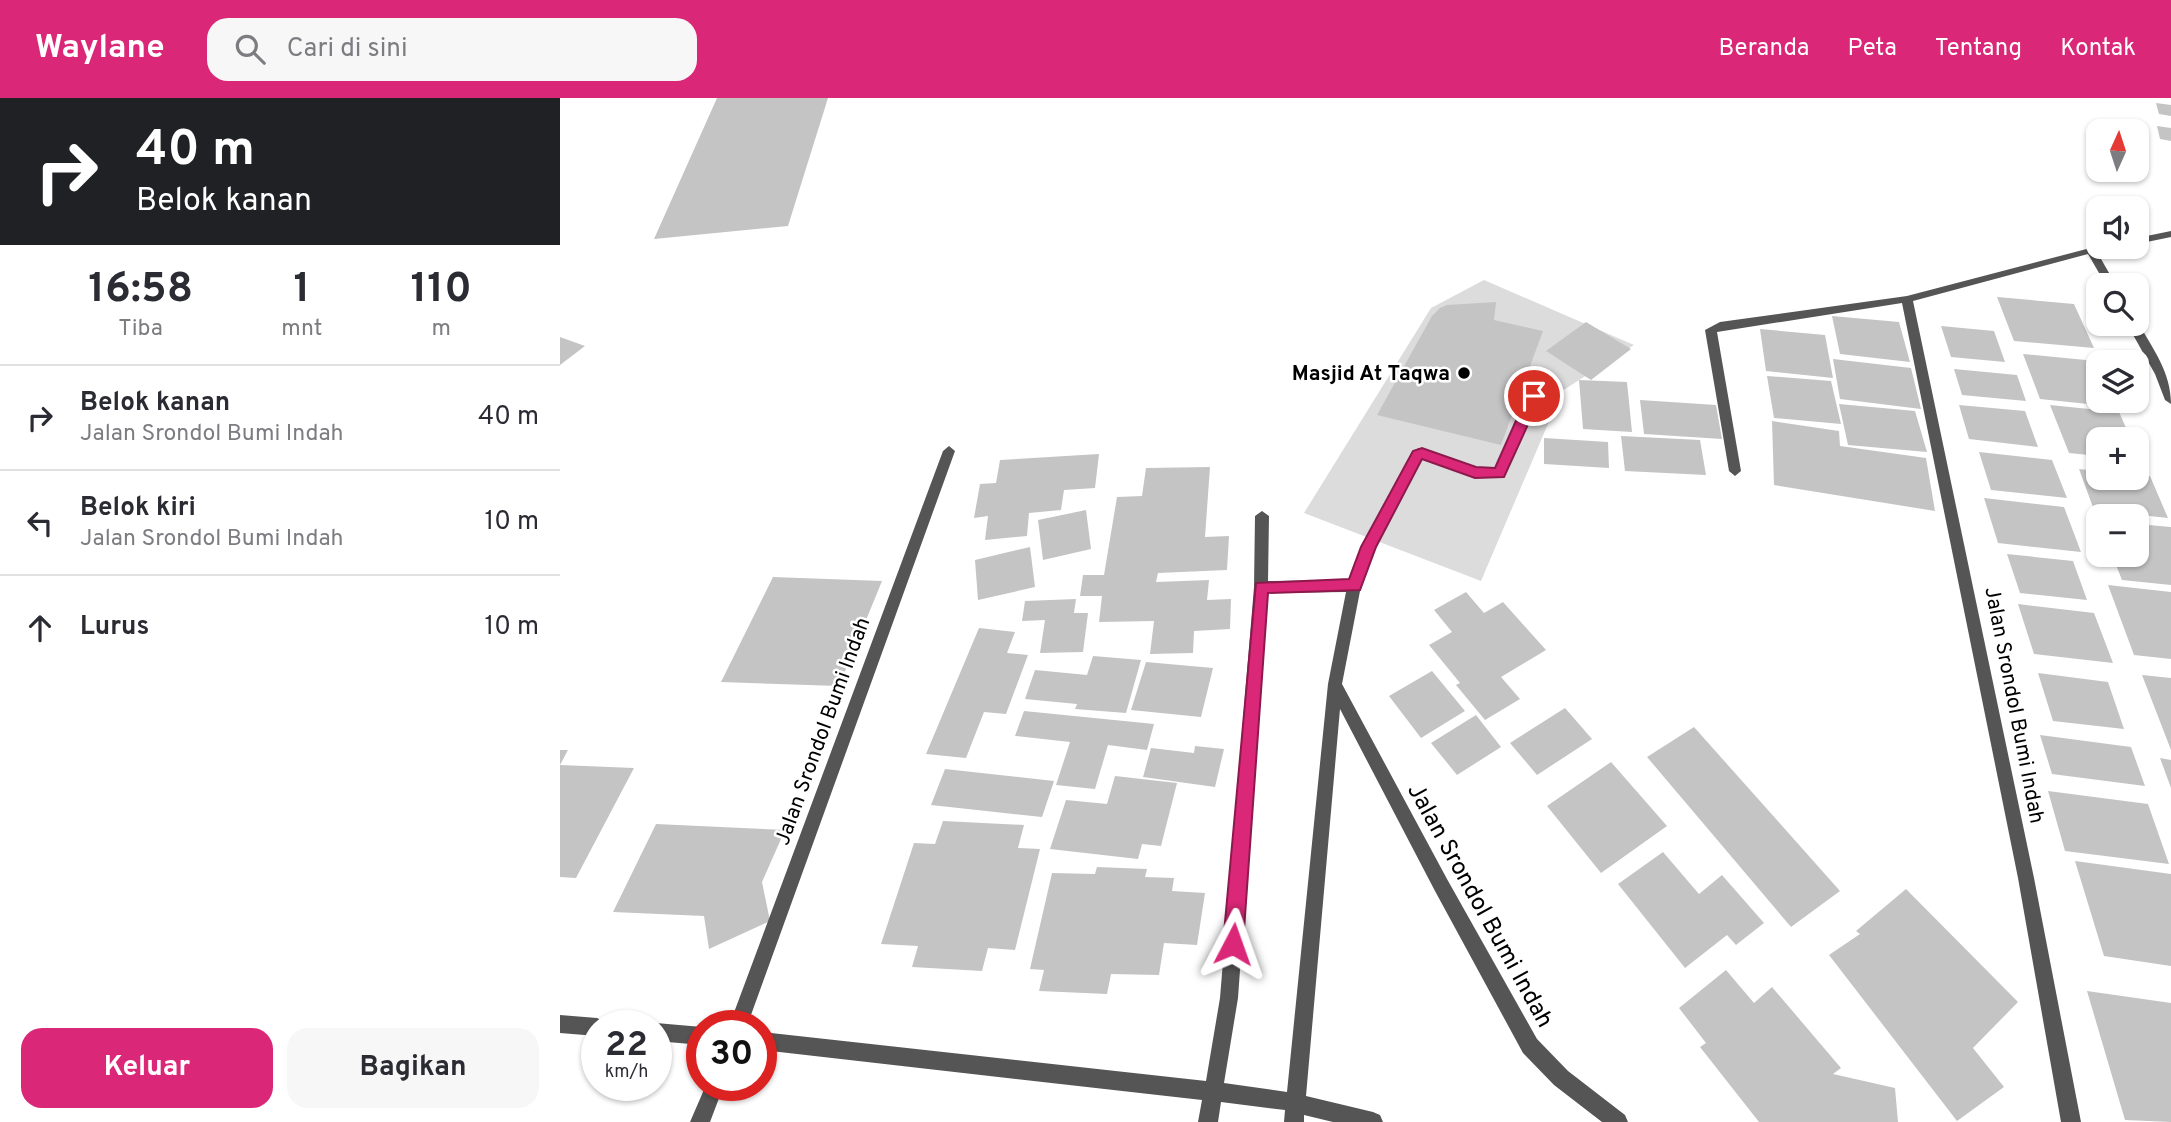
<!DOCTYPE html>
<html lang="id">
<head>
<meta charset="utf-8">
<style>
	:root { --surface:#fff; --page:#f7f7f7; --text:#2b2b33; --muted:#7c7c81; --line:#e1e1e2; --accent:#db2777 }
	body { margin:0; font-family:Overpass,sans-serif; background:var(--page); color:var(--text); height:100vh; display:flex; flex-direction:column; font-size:26px; white-space:nowrap }
	* { box-sizing:border-box; margin:0 }
	p { font-size:23px; color:var(--muted) }
	.icon { flex:none; width:38px; height:38px; fill:none; stroke:currentColor; stroke-width:2; stroke-linecap:round; stroke-linejoin:round }
	.map { position:relative; flex:1; overflow:hidden }
	.drawer { display:flex; flex-direction:column; background:var(--surface); width:560px }
	.drawer>* { flex:none }
	.hud { background:#202124; color:#fff; overflow:hidden }
	.needle { width:46px; rotate:3deg }
	.tools { position:absolute; left:1526px; top:21px; display:grid; gap:14px }
	.tools a { display:grid; place-items:center; width:63px; height:63px; border-radius:14px; background:var(--surface); box-shadow:0 2px 5px #0004; font-size:35px }
	.speed { position:absolute; left:21px; top:912px; display:flex; gap:14px; font-size:35px; font-weight:700; text-align:center }
	.speed>* { display:grid; place-content:center; width:91px; height:91px; border-radius:50%; background:var(--surface); box-shadow:0 2px 5px #0004; line-height:1 }
	.speed small { font-size:18px; font-weight:400 }
	.speed .limit { border:10px solid #d22; background:#fff; color:#111 }
	.pin { position:absolute; display:grid; place-items:center; width:60px; height:60px; color:#fff; margin:-30px; border:4px solid #fff; border-radius:50%; box-shadow:0 2px 7px #0007 }
	.me { position:absolute; width:77px; margin:-38px; rotate:4deg; stroke-linejoin:round; filter:drop-shadow(0 0 5px #0008) }
	.turn { display:flex; align-items:center; gap:24px; height:147px; padding:0 21px; font-size:32px }
	.turn .icon { width:91px; height:91px; stroke-width:2.5 }
	.turn b { display:block; font-size:49px; line-height:60px }
	.eta { display:flex; justify-content:space-evenly; align-items:center; height:119px; text-align:center }
	.eta b { font-size:42px; font-weight:700; line-height:49px }
	.primary-button { display:flex; gap:14px; margin-top:auto; padding:14px 21px }
	.primary-button a { flex:1; height:80px; border-radius:21px; background:var(--accent); color:#fff; font-size:28px; font-weight:700; line-height:80px; text-align:center }
	.primary-button a+a { background:var(--page); color:var(--text) }
	ul { padding:0; list-style:none }
	li { display:flex; align-items:center; gap:21px; height:105px; padding:0 21px; border-top:2px solid var(--line) }
	li div { flex:1 }
	li b { display:block; font-size:26px }
	li em { font-style:normal }
	header { display:flex; align-items:center; gap:42px; box-sizing:border-box; height:98px; padding:0 35px; background:var(--accent); color:#fff }
	header strong { font-size:33px }
	nav { display:flex; gap:38px; margin-inline-start:auto; font-size:24px }
	.search { width:490px; height:63px; background:var(--page); display:flex; align-items:center; gap:18px; box-sizing:border-box; padding:0 24px; border-radius:21px; color:var(--muted); font-size:26px }
	main { display:flex; flex:1; min-height:0 }
	.map>svg:first-child { display:block }
</style>
</head>
<body>
<header>
<strong>Waylane</strong>
<div class="search"><svg class="icon" aria-label="search" viewBox="0 0 24 24"><circle cx="10" cy="10" r="6"/><path d="M15 15l6 6"/></svg>Cari di sini</div>
<nav><a>Beranda</a><a>Peta</a><a>Tentang</a><a>Kontak</a></nav>
</header>
<main>
<section class="drawer">
<div class="hud">
<div class="turn"><svg class="icon" aria-label="right" viewBox="0 0 24 24"><path d="M7 20v-9h11M14 6l5 5-5 5"/></svg><div><b>40 m</b>Belok kanan</div></div>
</div>
<div class="eta">
<div><b>16:58</b><p>Tiba</p></div>
<div><b>1</b><p>mnt</p></div>
<div><b>110</b><p>m</p></div>
</div>
<ul>
<li><svg class="icon" aria-label="right" viewBox="0 0 24 24"><path d="M7 20v-9h11M14 6l5 5-5 5"/></svg><div><b>Belok kanan</b><p>Jalan Srondol Bumi Indah</p></div><em>40 m</em></li>
<li><svg class="icon" aria-label="left" viewBox="0 0 24 24"><path d="M17 20v-9H6M10 6l-5 5 5 5"/></svg><div><b>Belok kiri</b><p>Jalan Srondol Bumi Indah</p></div><em>10 m</em></li>
<li><svg class="icon" aria-label="ahead" viewBox="0 0 24 24"><path d="M12 20V5M6 11l6-6 6 6"/></svg><div><b>Lurus</b></div><em>10 m</em></li>
</ul>
<div class="primary-button"><a>Keluar</a><a>Bagikan</a></div>
</section>
<div class="map">
<svg width="1611" height="1024" viewBox="0 0 1611 1024">
	<rect width="100%" height="100%" fill="#fff"/>
	<path fill="#dcdcdc" d="M924 182 1074 247 1002 293 921 483 744 415 871 210Z"/>
	<path fill="#c4c4c4" d="M157 0H268L228 128 94 141Z
		M1596 5 1611 7V18L1599 16Z
		M1597 28 1611 30V43L1600 41Z
		M1437 199 1514 206 1534 250 1454 243Z
		M936 204 934 222 983 233 941 347 817 317 872 218 880 210 887 207Z
		M1272 218 1339 224 1350 264 1280 256Z
		M1026 224 1071 251 1031 282 986 253Z
		M1381 228 1434 233 1445 264 1391 259Z
		M1200 231 1265 237 1273 280 1206 273Z
		M0 239 25 248 0 267Z
		M1463 256 1536 263 1538 303H1554L1557 309 1480 301Z
		M1273 261 1351 270 1361 311 1280 301Z
		M1394 271 1457 277 1466 303 1402 297Z
		M1207 278 1271 283 1281 326 1214 320Z
		M1019 282 1067 284 1072 334 1023 331Z
		M1080 302 1156 307 1162 341 1084 336Z
		M1279 306 1355 313 1367 354 1288 347Z
		M1399 307 1465 313 1478 349 1409 341Z
		M1490 307 1559 314 1571 341H1538V358L1509 355Z
		M1212 323 1279 333 1280 348 1366 360 1375 413 1214 387Z
		M1061 338 1140 342 1146 377 1065 373Z
		M984 340 1048 344 1049 370 984 366Z
		M1419 354 1492 362 1507 400 1431 392Z
		M539 356 535 390 504 392 501 412 469 415 467 438 425 442 428 418 414 420 420 386 436 385 440 362Z
		M650 369 645 439 669 438 667 472 598 475 596 484 649 482 647 502 671 501 670 531 634 533 633 555 590 556 594 523 539 524 542 498H520L523 477H544L557 399 582 398 586 370Z
		M1519 371 1538 373V380L1590 378 1608 420 1534 412Z
		M1424 400 1504 409 1521 454 1438 445Z
		M526 412 531 451 483 462 478 422Z
		M1577 426 1611 429V487L1562 482 1552 457H1577Z
		M470 449 475 489 418 502 415 462Z
		M1447 456 1513 463 1527 502 1460 495Z
		M213 479 322 483 279 588 161 584Z
		M1548 487 1611 494V561L1574 557Z
		M906 494 924 515 943 504 986 552 941 579 960 601 925 622 896 587 900 585 869 547 892 534 874 512Z
		M516 501 514 515H528L523 554 480 555 485 522 462 523 465 503Z
		M1458 506 1534 515 1553 565 1474 556Z
		M419 530 455 534 447 555 468 557 446 616 424 614 406 660 366 656Z
		M533 558 581 562 566 615 515 611 517 606 465 601 475 572 527 577Z
		M586 564 653 570 641 619 571 612Z
		M872 573 905 613 861 640 829 598Z
		M1478 575 1548 584 1564 631 1493 623Z
		M1582 577 1611 580V652Z
		M1005 610 1032 641 977 677 950 645Z
		M464 613 594 626 587 652 548 647 535 691 496 687 510 644 455 638Z
		M916 617 941 649 897 677 871 645Z
		M1134 629 1280 793 1231 829 1087 659Z
		M1480 637 1571 649 1585 688 1492 676Z
		M635 648 664 651 655 689 583 679 591 650 634 655Z
		M0 652H8L0 667 74 670 16 780 0 779Z
		M1600 660 1611 662V690Z
		M1051 664 1107 728 1041 775 987 708Z
		M385 671 494 683 482 719 371 707Z
		M555 678 617 685 601 748 582 746 578 761 490 751 506 702 547 706Z
		M1488 693 1588 706 1609 766 1505 753Z
		M383 723 464 727 458 750 480 751 455 852 428 850 422 873 352 869 358 848 321 846 354 745 375 746Z
		M96 726 225 732 202 784 210 823 149 851 144 818 53 814Z
		M1103 754 1139 796 1162 777 1204 825 1176 847 1167 837 1125 870 1058 786Z
		M1515 763 1611 776V868L1544 858Z
		M537 769 587 771 585 779 614 780 612 793 645 795 637 847 604 845 599 877 551 876 547 896 479 893 484 872 470 871 492 775 535 776Z
		M1346 791 1458 904 1413 950 1444 989 1397 1023 1269 857 1300 836 1296 833Z
		M1166 872 1194 905 1212 889 1281 970 1273 976 1335 990 1338 1024H1199L1140 949 1146 945 1119 910Z
		M1527 893 1611 905V1024L1565 1022Z"/>
	<g fill="none" stroke-linecap="round" stroke-linejoin="round">
		<path fill="#555" fill-rule="evenodd" d="M974 294 980 298 943 378 915 380 862 361 818 444H808L806 440 855 352 859 350 916 370H935L968 298Z"/>
		<path fill="#555" fill-rule="evenodd" d="M1611 133V139L1577 146V140Z
			M1538 148 1553 149 1537 154 1556 187H1546L1528 156 1353 203 1474 780 1521 1024H1501L1458 780 1342 205 1157 234 1181 373 1175 378 1169 373 1145 232 1160 224 1347 198Z
			M1577 223C1593 251 1611 274 1611 306L1605 302 1595 276 1567 226H1577Z
			M389 348 395 353 187 928H169L383 353Z
			M702 413 709 418 708 483 789 482 808 436H818L820 440 801 488 782 586 887 781 977 941 1008 973 1065 1017 1068 1024H1042L994 987 963 955 875 793 780 611 746 998 813 1014 820 1017 823 1024H773L744 1017V1024H724L725 1012 661 1004 658 1024H638L642 1002 201 952V934L646 983 660 900 694 489 695 418ZM786 494 768 586 727 994 664 985 678 900 707 495Z
			M0 917 37 920 43 923 46 928H37V938L0 935Z
			M96 925 142 929V947L96 943V928H90Z
			M146 987H164L150 1024H130Z"/>
	</g>
	<path fill="#db2777" stroke="#8e194d" stroke-width="2" d="M974 293 981 298 944 379 915 380 862 361 816 449 800 492 708 495 683 846 680 853 673 856 666 853 663 846 696 485 789 481 801 449 853 353 862 350 916 369 935 370 967 298Z"/>
	<circle fill="#000" stroke="#fff" stroke-width="2.5" cx="904" cy="275" r="7"/>
	<g text-anchor="middle" stroke-width="5" stroke-linejoin="round" paint-order="stroke">
		<g font-size="21" font-weight="bold" fill="#000" stroke="#fff" text-anchor="end">
			<text x="890" y="282">Masjid At Taqwa</text>
		</g>
		<g font-size="21" fill="#000" stroke="#fff">
			<text transform="translate(1455 607) rotate(79)" y="7">Jalan Srondol Bumi Indah</text>
			<text transform="translate(262 633) rotate(-70)" y="7">Jalan Srondol Bumi Indah</text>
		</g>
		<g font-size="24" fill="#000" stroke="#fff">
			<text transform="translate(921 807) rotate(61)" y="8">Jalan Srondol Bumi Indah</text>
		</g>
	</g>
</svg>
<div class="tools">
<a><svg class="needle" viewBox="-14 -14 28 28"><path d="M0-13l5 13h-10z" fill="#e53935"/><path d="M0 13l5-13h-10z" fill="#7c7c81"/></svg></a>
<a><svg class="icon" aria-label="sound" viewBox="0 0 24 24"><path d="M4 9h4l5-4v14l-5-4H4zM17 9q2 3 0 6"/></svg></a>
<a><svg class="icon" aria-label="search" viewBox="0 0 24 24"><circle cx="10" cy="10" r="6"/><path d="M15 15l6 6"/></svg></a>
<a><svg class="icon" aria-label="layers" viewBox="0 0 24 24"><path d="M12 4l9 5-9 5-9-5zM3 14l9 5 9-5"/></svg></a>
<a>+</a>
<a>−</a>
</div>
<div class="speed"><div>22<small>km/h</small></div><div class="limit">30</div></div>
<div class="pin" style="left:974px;top:298px;background:#d93025"><svg class="icon" aria-label="arrive" viewBox="0 0 24 24"><path d="M6 21V4h12l-3 4 3 4H6"/></svg></div>
<svg class="me" style="left:673px;top:846px" viewBox="-20 -20 40 40"><path d="M0-17L14 15 0 8-14 15z" fill="#db2777" stroke="#fff" stroke-width="4"/></svg>
</div>
</main>
</body>
</html>
